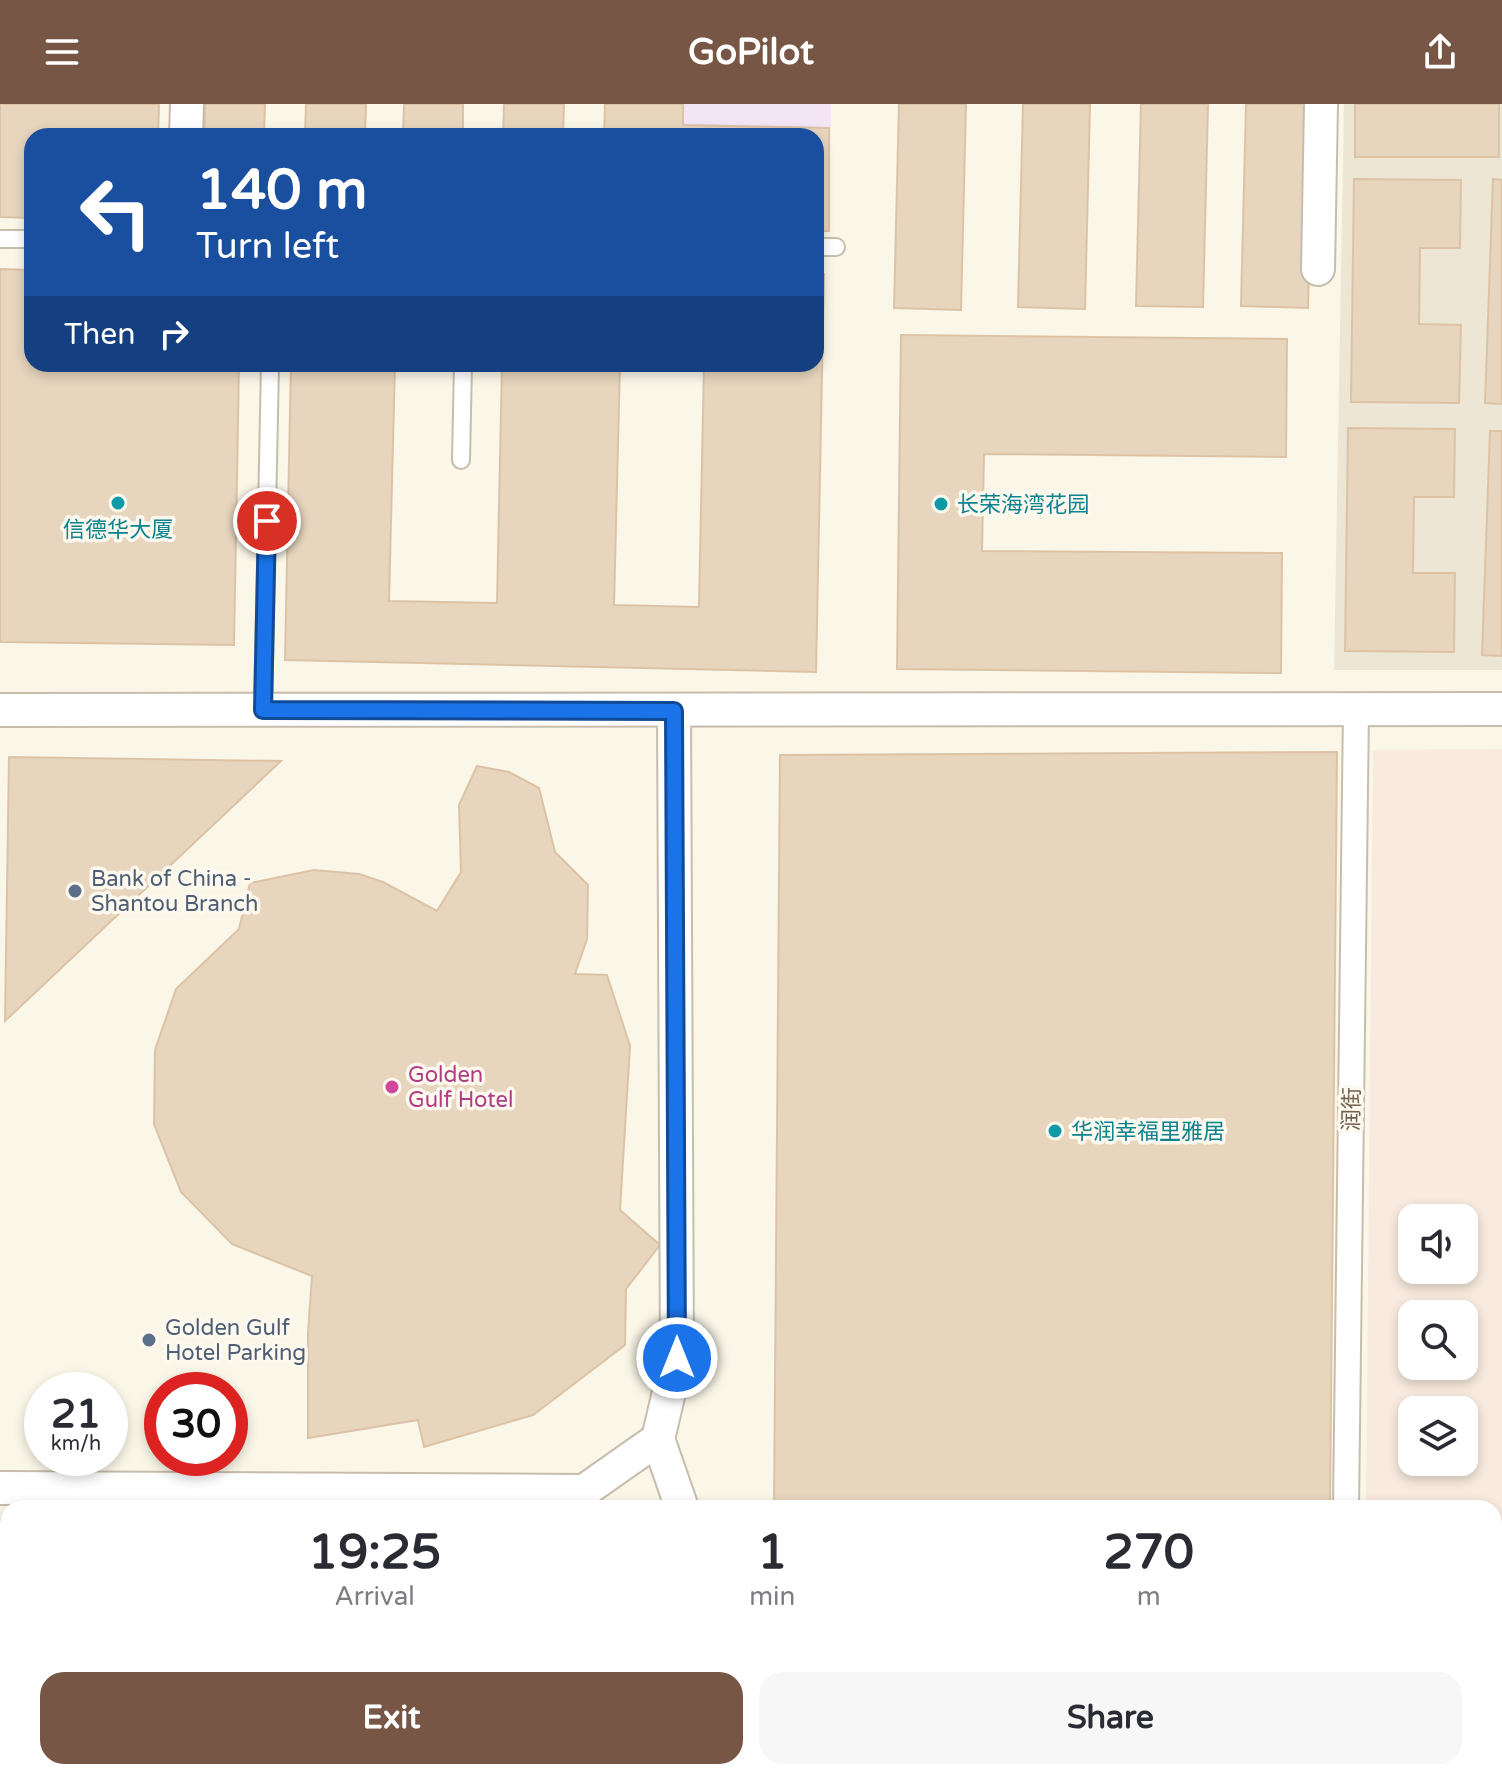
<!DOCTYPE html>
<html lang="en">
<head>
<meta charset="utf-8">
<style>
	:root { --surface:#fff; --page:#f7f7f7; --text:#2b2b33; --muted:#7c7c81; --accent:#775646 }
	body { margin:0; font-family:"Varela Round","Noto Sans SC",sans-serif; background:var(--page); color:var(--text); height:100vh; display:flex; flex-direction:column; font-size:30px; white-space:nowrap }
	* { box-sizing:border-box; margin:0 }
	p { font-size:26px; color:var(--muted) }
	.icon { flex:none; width:44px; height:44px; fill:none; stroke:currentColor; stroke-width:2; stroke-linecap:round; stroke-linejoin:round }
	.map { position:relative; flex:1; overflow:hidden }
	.panel { position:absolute; left:0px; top:1396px; width:1502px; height:280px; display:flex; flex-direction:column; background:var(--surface); border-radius:24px 24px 0 0; box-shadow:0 4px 12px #0003 }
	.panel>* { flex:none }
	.banner { position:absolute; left:24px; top:24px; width:800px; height:244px; border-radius:24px; box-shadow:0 4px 12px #0003; background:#1a4fa0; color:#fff; overflow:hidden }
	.fabs { position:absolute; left:1398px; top:1100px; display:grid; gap:16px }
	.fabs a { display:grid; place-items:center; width:80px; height:80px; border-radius:16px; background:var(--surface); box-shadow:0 4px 12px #0003; font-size:40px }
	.speed { position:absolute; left:24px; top:1268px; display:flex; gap:16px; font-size:40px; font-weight:700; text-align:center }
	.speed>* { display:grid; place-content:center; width:104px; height:104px; border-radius:50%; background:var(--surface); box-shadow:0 4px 12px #0003; line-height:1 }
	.speed small { font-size:20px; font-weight:400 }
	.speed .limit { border:12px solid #d22; background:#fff; color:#111 }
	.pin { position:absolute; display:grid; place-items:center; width:68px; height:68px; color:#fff; margin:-34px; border:4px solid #fff; border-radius:50%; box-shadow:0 2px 8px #0007 }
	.me { position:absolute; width:88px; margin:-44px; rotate:0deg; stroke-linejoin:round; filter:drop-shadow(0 0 6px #0008) }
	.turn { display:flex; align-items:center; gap:28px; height:168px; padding:0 40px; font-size:36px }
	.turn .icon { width:104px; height:104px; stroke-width:2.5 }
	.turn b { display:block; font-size:56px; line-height:68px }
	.then { display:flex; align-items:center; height:76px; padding:0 40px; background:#0003; gap:16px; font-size:30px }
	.eta { display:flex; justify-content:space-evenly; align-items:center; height:136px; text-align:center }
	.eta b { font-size:48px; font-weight:700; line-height:56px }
	.primary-button { display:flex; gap:16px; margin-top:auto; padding:16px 40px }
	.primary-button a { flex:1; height:92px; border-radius:24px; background:var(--accent); color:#fff; font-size:32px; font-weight:700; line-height:92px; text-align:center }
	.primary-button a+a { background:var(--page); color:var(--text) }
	header { display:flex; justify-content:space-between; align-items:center; height:104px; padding:0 40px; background:var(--accent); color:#fff; font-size:36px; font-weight:700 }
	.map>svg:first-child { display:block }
</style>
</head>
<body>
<header><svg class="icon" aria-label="menu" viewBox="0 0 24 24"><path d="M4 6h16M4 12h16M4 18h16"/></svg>GoPilot<svg class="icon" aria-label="share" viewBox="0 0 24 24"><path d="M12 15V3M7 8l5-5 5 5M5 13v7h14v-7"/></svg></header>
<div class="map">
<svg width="1502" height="1676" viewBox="0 0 1502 1676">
	<rect width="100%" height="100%" fill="#faf6e8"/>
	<path fill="#ede6d5" d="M1344 0H1502V566H1334Z"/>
	<path fill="#f8eade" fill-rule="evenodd" d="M1502 645V1676H1363V1668H1494V1404H1366L1373 646ZM1412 1114H1464V1166H1412ZM1412 1210H1464V1262H1412ZM1412 1306H1464V1358H1412Z"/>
	<path fill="#f3e5f6" d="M605 0H831L829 127H816V32H604Z"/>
	<path fill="#d0e6c8" d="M8 1412V1668H252V1676H0V1414Z"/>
	<path fill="#e7d5be" stroke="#dcc3a6" stroke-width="2" d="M0 0H159L158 32H32V114L0 113Z
		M205 0H265L264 32H204Z
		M306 0H366L365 32H305Z
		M404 0H463V32H403Z
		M504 0H564L563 32H503Z
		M605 0H683V21L829 24V127H816V32H604Z
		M899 0H966L961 206 894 204Z
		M1023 0H1090L1085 205 1018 203Z
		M1141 0H1208L1203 203 1136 202Z
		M1246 0H1313L1308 204 1241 202Z
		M1355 0H1499V53H1355Z
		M1354 75 1461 76 1460 144H1420L1419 220 1461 221 1459 299 1351 298Z
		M1493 75 1502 76V300L1485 299Z
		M0 165 32 166V260H239L234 541 0 538Z
		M816 170H824L816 568 285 556 291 260H395L389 497 497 499 502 260H620L614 501 699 503 704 260H816Z
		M901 231 1287 235 1286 353 984 350 982 447 1282 449 1281 569 897 565Z
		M1348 324 1455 325 1454 393H1414L1413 469H1455L1454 548 1345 547Z
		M1490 327H1502V552L1482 551Z
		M1337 648 1330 1404H774L780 651Z
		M9 653 281 657 5 917Z
		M477 662 509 668 539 684 555 748 588 781 587 835 575 870 607 871 630 942 620 1106 660 1141 626 1185 625 1241 533 1311 424 1343 418 1316 308 1334V1229L312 1172 232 1140 181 1088 154 1020 155 946 176 885 239 825 250 779 314 766 359 770 383 778 437 807 461 768 459 701Z
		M772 1668H1328V1676H772Z"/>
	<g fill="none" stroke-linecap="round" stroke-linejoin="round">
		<g stroke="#c7bdad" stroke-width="20">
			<path id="service" d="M0 135H32
				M816 143H836
				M461 356 463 260
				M263 606 270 260"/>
		</g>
		<g stroke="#c7bdad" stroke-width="28">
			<path id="pedestrian" d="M1346 1404 1356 605
				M1342 1676V1668"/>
		</g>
		<g stroke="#c7bdad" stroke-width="36">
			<path id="minor" d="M186 32 187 0
				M1318 165 1321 0
				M0 606 1502 605
				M658 1335 682 1404
				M0 1384 584 1387 658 1335 677 1254 674 607
				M737 1668 742 1676"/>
		</g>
		<use href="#service" stroke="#fff" stroke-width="16"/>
		<use href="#pedestrian" stroke="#fff" stroke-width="24"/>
		<use href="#minor" stroke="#fff" stroke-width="32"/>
	</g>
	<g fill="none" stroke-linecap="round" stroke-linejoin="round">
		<g stroke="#114b97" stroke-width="20">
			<path id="route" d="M267 417 263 606 674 607 677 1254"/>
		</g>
		<use href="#route" stroke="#1a73e8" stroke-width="14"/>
	</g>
	<g fill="#0f9aa8" stroke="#fdf9ee" stroke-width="3">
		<circle cx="118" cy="399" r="8"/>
		<circle cx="941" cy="400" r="8"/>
		<circle cx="1055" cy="1027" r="8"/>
	</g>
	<g fill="#5c6f8a" stroke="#fdf9ee" stroke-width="3">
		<circle cx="75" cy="787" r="8"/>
		<circle cx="149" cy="1236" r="8"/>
	</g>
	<circle fill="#d1479c" stroke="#fdf9ee" stroke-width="3" cx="392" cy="983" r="8"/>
	<g text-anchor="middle" stroke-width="7" stroke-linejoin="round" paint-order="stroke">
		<g font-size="22" fill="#0d838f" stroke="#fdf9ee" text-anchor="start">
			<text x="957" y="408">长荣海湾花园</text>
			<text x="118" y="433" text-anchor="middle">信德华大厦</text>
			<text x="1071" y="1035">华润幸福里雅居</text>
		</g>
		<g font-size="22" fill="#4e5e75" stroke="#fdf9ee" text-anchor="start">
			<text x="91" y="782">Bank of China -<tspan x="91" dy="25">Shantou Branch</tspan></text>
			<text x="165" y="1231">Golden Gulf<tspan x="165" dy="25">Hotel Parking</tspan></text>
		</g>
		<g font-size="22" fill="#b23c85" stroke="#fdf9ee" text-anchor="start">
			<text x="408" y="978">Golden<tspan x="408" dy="25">Gulf Hotel</tspan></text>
		</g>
		<g font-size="22" fill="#71604f" stroke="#fdf9ee">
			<text transform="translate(1351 1005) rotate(-89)" y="8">润街</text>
		</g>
	</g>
</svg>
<div class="fabs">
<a><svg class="icon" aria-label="sound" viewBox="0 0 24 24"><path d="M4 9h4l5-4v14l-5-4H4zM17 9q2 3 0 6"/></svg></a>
<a><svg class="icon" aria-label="search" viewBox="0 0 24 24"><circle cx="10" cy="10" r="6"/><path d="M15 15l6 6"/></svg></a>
<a><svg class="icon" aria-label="layers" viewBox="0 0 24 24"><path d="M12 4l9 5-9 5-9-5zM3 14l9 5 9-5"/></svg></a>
</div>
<div class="speed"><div>21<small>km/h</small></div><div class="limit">30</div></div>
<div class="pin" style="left:267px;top:417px;background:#d93025"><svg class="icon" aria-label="arrive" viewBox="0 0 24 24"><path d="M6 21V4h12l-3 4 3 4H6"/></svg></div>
<svg class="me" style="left:677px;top:1254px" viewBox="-20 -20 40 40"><circle r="17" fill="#1a73e8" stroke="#fff" stroke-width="3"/><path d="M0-11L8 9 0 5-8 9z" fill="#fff"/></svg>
<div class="banner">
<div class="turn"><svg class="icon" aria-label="left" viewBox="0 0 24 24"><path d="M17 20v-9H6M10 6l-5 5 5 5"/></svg><div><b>140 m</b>Turn left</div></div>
<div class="then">Then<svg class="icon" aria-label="right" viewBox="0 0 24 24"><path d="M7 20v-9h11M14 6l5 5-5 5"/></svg></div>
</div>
<section class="panel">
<div class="eta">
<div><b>19:25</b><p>Arrival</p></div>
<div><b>1</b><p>min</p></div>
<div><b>270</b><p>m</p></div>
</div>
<div class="primary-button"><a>Exit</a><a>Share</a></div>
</section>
</div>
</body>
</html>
